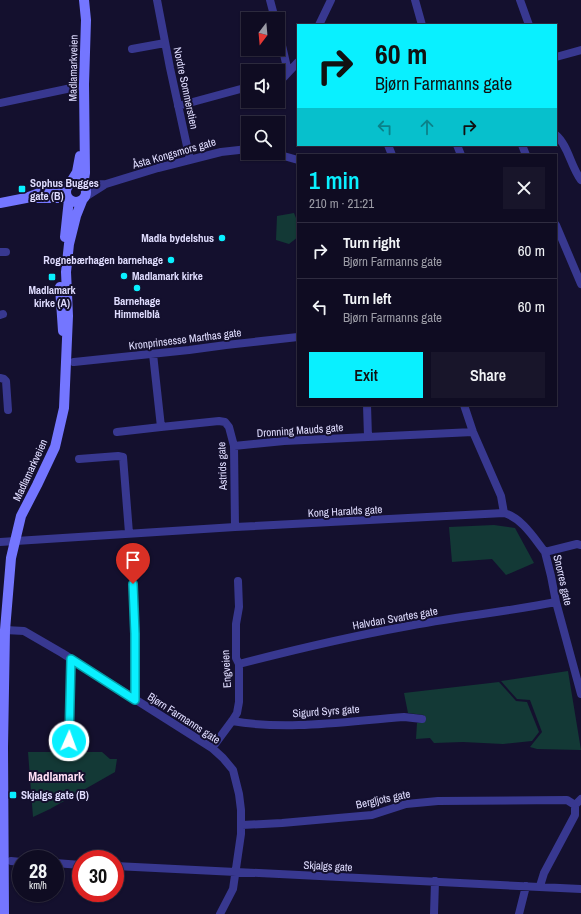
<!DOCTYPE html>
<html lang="en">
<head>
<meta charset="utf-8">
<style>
	:root { --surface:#0f0c22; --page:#18152a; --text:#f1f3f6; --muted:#9b9ba5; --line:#2f2c40; --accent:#09f0ff }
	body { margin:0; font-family:"Archivo Narrow",sans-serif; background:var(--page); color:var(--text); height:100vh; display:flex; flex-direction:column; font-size:15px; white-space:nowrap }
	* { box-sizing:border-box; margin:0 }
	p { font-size:13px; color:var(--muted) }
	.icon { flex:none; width:22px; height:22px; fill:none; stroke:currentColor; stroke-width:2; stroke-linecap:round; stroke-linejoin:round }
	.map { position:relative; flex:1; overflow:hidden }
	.side { position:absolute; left:297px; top:154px; width:260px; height:252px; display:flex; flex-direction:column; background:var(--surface); border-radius:0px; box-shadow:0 1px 3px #0004,0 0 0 1px var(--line) }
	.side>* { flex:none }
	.guide { position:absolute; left:297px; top:24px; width:260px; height:122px; border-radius:0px; box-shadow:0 1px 3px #0004,0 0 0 1px var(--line); background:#09f0ff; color:#111; overflow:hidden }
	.needle { width:26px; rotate:196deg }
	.controls { position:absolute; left:241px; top:12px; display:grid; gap:8px }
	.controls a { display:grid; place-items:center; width:44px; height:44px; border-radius:0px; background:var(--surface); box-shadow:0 1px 3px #0004,0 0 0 1px var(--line); font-size:20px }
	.speed { position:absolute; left:12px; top:850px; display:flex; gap:8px; font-size:20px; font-weight:700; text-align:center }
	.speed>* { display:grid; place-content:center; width:52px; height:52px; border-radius:50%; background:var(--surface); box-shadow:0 1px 3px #0004,0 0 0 1px var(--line); line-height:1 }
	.speed small { font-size:10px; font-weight:400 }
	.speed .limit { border:6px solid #d22; background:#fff; color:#111 }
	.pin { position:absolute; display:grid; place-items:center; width:34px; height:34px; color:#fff; margin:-41px -17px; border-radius:50% 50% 50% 0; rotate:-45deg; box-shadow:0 0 4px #0007 }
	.pin .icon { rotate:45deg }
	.me { position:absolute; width:44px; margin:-22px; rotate:2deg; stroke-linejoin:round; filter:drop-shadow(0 0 3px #0008) }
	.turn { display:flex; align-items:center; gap:14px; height:84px; padding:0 12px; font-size:18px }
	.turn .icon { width:52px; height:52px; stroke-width:2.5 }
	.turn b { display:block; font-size:28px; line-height:34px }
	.lanes { display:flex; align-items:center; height:38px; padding:0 12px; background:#0003; justify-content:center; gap:20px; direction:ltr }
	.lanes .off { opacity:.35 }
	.round { display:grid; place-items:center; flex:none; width:42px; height:42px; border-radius:0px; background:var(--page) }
	.head { display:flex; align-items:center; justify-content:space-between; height:68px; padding:0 12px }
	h1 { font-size:24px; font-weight:600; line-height:30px; color:var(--accent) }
	.cta { display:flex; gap:8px; margin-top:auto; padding:8px 12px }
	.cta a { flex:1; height:46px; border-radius:0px; background:var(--accent); color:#111; font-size:16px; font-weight:600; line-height:46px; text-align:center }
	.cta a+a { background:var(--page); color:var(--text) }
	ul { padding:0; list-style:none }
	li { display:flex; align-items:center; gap:12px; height:56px; padding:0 12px; border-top:1px solid var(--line) }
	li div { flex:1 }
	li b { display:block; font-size:15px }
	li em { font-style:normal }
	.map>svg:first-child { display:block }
</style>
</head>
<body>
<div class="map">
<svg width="581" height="914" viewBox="0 0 581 914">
	<rect width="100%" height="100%" fill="#14102e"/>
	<path fill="#133936" d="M294 213 298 223V237L289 244 276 240 277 216Z
		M494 525 515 528 534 563 506 575 492 559 452 562 449 527Z
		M568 671 581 750 537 749 530 747 542 732 530 700 517 699 501 681Z
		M499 682 516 701 527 702 539 732 532 741 503 744 463 742 434 743 430 738 416 739 417 723 425 721 424 715 408 713 404 693Z
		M28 752H102L110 759H117L115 772 50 809 33 817Z"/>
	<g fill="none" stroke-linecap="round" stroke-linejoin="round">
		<path stroke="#383890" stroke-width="8" d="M157 0 170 68 190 160
			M270 0 275 19
			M415 0 422 25
			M520 0 529 25
			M319 25 331 0
			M278 28 288 72
			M132 49 165 43
			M556 57 581 50
			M278 79 284 77 298 62
			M0 103 76 87
			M178 106 248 87
			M556 135C568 145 571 167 581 180
			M388 145 392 155
			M457 145 461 155
			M522 145 526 155
			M273 153 298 160
			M83 185 106 184 158 168 221 152 248 149
			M85 197 104 185
			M556 225 581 284
			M0 252H6
			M0 315 3 314
			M153 354 161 427 219 421 225 422 229 427 234 446 235 527
			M74 362 189 350 226 345 298 337
			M0 378 4 379 6 381 8 410
			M367 405 368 437
			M464 405 473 432 501 496 504 513
			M117 432 161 427
			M234 446 284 441 473 432
			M79 459 118 456 123 457 129 533
			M0 542 235 527 504 513C522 518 534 538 545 552
			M581 545 577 544 545 552 551 576 556 602 581 694
			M133 584 135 634V700
			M5 630 24 631 62 653 212 748 223 758 233 770 239 794 241 810V834L233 889 220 914
			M239 664C293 650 348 637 403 627 454 617 505 612 556 602
			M232 721C288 731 348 721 404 717L422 719
			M69 741 71 659
			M212 748 232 721 237 713 239 702V664L236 658V624L239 607 238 581
			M575 805 581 799
			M242 825 282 823 372 815 406 804 438 801 567 800 575 805V815L544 873 540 886
			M11 861 21 862
			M55 863 81 865
			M115 866 581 889
			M434 914 435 881
			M519 914 526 886"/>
		<path stroke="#7476ff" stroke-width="10" d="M66 192a10 10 0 1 1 20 0a10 10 0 1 1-20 0Z
			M69 185 77 172 80 156
			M83 185 85 173 84 84 86 20 84 0
			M34 198H68
			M0 203 26 198 53 188 68 186
			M65 237 69 199
			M60 287 63 331
			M4 914 3 747 5 630 11 558 21 516 37 485 55 447 64 408 68 316 66 272 69 244 76 216 82 201"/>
	</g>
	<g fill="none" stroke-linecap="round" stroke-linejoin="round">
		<g stroke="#069ca6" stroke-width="10">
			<path id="route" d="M69 741 71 659 135 700V634L133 584"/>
		</g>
		<use href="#route" stroke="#09f0ff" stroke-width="7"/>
	</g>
	<g fill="#09f0ff" stroke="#14102e" stroke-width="1.5">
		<rect x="18" y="185" width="8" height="8" rx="2"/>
		<circle cx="222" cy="238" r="4"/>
		<circle cx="171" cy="260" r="4"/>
		<circle cx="124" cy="276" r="4"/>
		<rect x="48" y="273" width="8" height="8" rx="2"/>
		<circle cx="137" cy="288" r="4"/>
		<rect x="9" y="791" width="8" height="8" rx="2"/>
	</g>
	<g text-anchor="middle" stroke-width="4" stroke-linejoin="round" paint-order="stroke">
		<g font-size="11" fill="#e0ddff" stroke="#14102e">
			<text transform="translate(73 68) rotate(-89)" y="4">Madlamarkveien</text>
			<text transform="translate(186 88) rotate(78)" y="4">Nordre Sommerstien</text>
			<text transform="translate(174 153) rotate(-16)" y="4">Åsta Kongsmors gate</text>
			<text transform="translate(185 339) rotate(-7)" y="4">Kronprinsesse Marthas gate</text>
			<text transform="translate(300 430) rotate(-4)" y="4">Dronning Mauds gate</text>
			<text transform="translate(222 466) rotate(-92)" y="4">Astrids gate</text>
			<text transform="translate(30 470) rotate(-65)" y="4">Madlamarkveien</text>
			<text transform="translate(345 511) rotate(-3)" y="4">Kong Haralds gate</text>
			<text transform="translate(563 580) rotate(77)" y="4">Snorres gate</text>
			<text transform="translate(395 618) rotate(-10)" y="4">Halvdan Svartes gate</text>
			<text transform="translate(226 669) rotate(-93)" y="4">Engveien</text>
			<text transform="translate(326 711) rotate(-4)" y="4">Sigurd Syrs gate</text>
			<text transform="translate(184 718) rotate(33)" y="4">Bjørn Farmanns gate</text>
			<text transform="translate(383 799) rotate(-12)" y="4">Bergljots gate</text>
			<text transform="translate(328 866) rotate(3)" y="4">Skjalgs gate</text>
		</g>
		<g font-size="11" font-weight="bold" fill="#e0ddff" stroke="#14102e" text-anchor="start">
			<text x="30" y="187">Sophus Bugges<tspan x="30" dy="13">gate (B)</tspan></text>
			<text x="214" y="242" text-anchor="end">Madla bydelshus</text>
			<text x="163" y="264" text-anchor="end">Rognebærhagen barnehage</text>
			<text x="132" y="280">Madlamark kirke</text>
			<text x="52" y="294" text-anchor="middle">Madlamark<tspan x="52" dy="13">kirke (A)</tspan></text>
			<text x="137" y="305" text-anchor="middle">Barnehage<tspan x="137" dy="13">Himmelblå</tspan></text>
			<text x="21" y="799">Skjalgs gate (B)</text>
		</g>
		<g font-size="13" font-weight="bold" fill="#ffdff5" stroke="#14102e">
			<text x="56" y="781">Madlamark</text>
		</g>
	</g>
</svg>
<div class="controls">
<a><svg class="needle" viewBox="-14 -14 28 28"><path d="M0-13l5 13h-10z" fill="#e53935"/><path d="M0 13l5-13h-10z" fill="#9b9ba5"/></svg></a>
<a><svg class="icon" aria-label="sound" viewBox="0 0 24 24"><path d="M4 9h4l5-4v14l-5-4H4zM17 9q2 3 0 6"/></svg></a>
<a><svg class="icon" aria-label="search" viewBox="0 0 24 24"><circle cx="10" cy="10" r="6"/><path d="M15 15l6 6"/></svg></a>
</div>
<div class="speed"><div>28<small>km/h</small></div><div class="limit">30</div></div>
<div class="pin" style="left:133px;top:584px;background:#d93025"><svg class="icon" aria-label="arrive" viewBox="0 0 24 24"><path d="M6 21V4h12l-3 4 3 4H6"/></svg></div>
<svg class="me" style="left:69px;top:741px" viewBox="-20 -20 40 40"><circle r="17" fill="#09f0ff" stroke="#fff" stroke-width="3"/><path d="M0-11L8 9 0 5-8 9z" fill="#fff"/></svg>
<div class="guide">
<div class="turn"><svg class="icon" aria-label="right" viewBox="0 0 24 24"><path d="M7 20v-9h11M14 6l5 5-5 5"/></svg><div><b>60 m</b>Bjørn Farmanns gate</div></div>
<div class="lanes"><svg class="icon off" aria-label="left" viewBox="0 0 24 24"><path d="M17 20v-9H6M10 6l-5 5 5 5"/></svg><svg class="icon off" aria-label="ahead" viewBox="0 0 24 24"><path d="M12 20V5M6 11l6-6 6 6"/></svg><svg class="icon" aria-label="right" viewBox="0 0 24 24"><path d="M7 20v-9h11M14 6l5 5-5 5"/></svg></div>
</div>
<section class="side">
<div class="head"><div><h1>1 min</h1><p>210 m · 21:21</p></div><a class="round"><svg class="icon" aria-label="close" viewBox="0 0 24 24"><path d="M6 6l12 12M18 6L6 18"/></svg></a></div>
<ul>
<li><svg class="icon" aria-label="right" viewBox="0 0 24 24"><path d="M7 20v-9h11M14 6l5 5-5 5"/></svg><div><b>Turn right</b><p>Bjørn Farmanns gate</p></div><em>60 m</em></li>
<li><svg class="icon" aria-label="left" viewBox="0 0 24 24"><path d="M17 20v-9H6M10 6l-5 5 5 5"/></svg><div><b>Turn left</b><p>Bjørn Farmanns gate</p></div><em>60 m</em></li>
</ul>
<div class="cta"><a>Exit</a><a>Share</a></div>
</section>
</div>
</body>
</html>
